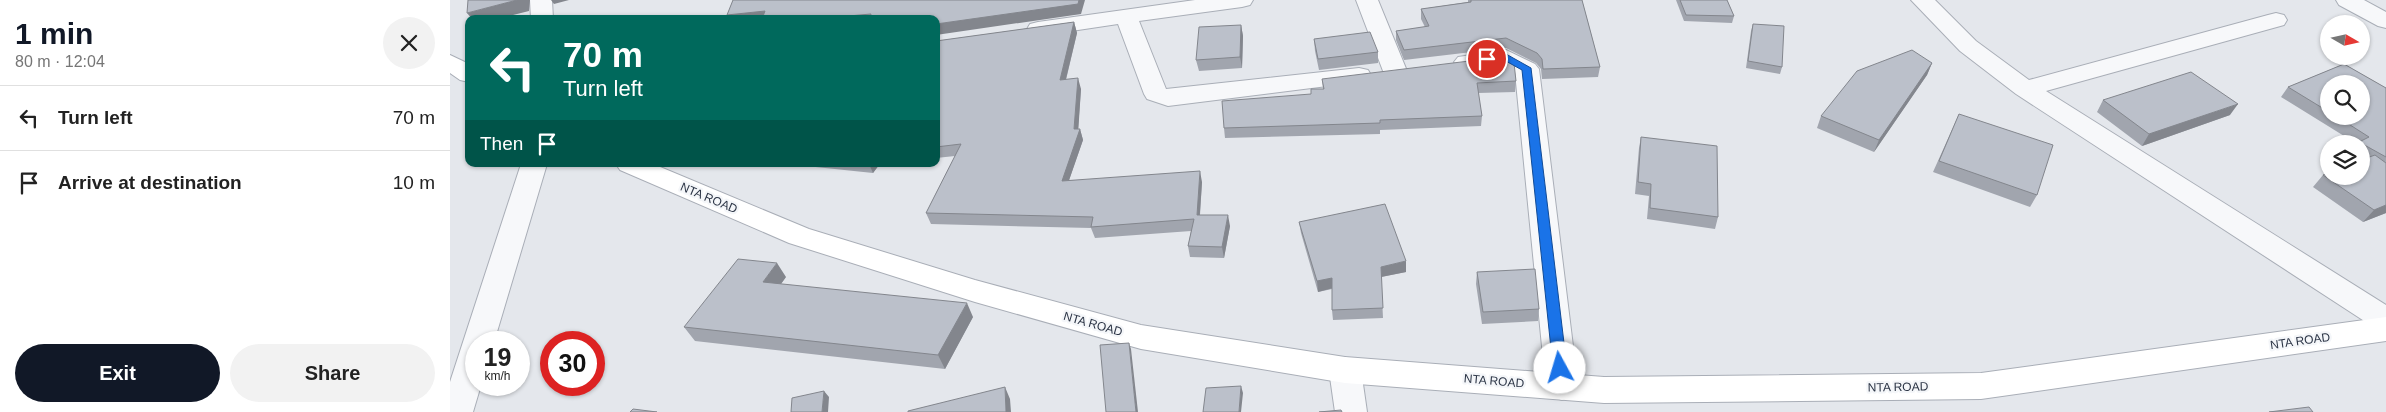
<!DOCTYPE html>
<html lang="en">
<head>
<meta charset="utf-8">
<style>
	:root { --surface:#fff; --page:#f2f2f2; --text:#222; --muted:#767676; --line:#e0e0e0; --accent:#111827 }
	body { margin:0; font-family:Helvetica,sans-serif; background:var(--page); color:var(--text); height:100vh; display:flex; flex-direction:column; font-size:19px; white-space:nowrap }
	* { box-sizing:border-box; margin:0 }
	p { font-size:16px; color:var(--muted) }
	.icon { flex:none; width:28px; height:28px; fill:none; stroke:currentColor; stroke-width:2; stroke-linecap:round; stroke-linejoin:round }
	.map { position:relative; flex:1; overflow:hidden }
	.panel { display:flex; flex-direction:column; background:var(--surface); width:450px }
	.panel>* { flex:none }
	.top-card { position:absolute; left:15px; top:15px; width:475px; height:152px; border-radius:10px; box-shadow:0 1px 4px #0004; background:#00695c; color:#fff; overflow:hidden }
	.needle { width:32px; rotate:99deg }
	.tools { position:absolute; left:1870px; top:15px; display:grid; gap:10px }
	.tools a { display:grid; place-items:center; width:50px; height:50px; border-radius:50%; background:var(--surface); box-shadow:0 1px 4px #0004; font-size:25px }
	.speed { position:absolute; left:15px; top:331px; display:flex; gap:10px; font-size:25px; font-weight:700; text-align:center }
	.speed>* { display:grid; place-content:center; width:65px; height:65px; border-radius:50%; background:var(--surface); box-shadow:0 1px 4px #0004; line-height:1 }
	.speed small { font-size:12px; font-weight:400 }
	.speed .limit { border:8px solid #d22; background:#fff; color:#111 }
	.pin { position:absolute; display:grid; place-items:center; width:42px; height:42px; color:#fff; margin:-21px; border:2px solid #fff; border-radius:50%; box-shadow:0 1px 5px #0007 }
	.me { position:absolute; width:55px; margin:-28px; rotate:354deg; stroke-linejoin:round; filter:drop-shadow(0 0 4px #0008) }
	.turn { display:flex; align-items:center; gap:18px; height:105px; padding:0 15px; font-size:22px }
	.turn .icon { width:65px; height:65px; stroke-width:2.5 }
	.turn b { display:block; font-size:35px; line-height:42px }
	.then { display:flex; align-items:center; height:48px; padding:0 15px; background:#0003; gap:10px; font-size:19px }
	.round { display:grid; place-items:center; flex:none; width:52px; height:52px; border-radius:26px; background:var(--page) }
	.headline { display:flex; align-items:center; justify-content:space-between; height:85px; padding:0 15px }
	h1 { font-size:30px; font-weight:800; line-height:38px; color:var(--accent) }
	.button { display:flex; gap:10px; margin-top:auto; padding:10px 15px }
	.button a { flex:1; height:58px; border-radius:30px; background:var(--accent); color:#fff; font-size:20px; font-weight:800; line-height:58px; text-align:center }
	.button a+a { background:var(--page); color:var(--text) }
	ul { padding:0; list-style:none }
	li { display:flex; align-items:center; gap:15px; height:65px; padding:0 15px; border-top:1px solid var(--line) }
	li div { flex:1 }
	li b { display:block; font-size:19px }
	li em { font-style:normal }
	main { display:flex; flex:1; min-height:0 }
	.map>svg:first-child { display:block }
</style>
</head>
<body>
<main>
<section class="panel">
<div class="headline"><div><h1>1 min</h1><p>80 m · 12:04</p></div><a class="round"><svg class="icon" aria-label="close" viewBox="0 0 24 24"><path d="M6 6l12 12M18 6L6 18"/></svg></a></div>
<ul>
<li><svg class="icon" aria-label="left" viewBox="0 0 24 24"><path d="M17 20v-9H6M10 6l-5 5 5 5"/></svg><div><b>Turn left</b></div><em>70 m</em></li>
<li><svg class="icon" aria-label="arrive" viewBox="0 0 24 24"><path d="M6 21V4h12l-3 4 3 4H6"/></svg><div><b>Arrive at destination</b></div><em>10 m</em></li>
</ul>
<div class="button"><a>Exit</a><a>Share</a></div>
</section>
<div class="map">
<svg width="1936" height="412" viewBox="0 0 1936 412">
	<rect width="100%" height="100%" fill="#e4e7ec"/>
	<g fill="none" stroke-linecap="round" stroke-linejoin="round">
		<g stroke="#a9aeb7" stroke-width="2">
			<path id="street" d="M80 0H102L103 19H81Z
				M745 0H803L800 5 792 7 689 21 716 89 909 68 918 70 921 75 918 80 909 82 718 106 697 99 694 94 668 24 588 36 580 34 577 29 580 24 588 22Z
				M906 0H928L957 71 953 76 945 78 937 76 933 71Z
				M1461 0H1485L1526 41 1579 80 1818 15 1826 13 1834 15 1837 20 1834 25 1596 91 1936 305V332L1925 328 1566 94 1510 51Z
				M1886 0H1914L1936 12V28L1928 26 1889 5Z
				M1056 50 1085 64 1089 69 1128 387 1123 396 1112 400 1101 396 1096 387 1065 72 1052 65 1016 69 1008 67 1004 62 1008 57Z
				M71 164H97L44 342H26V385H31L23 412H0V382Z
				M895 357 906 361 911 370 917 412H885L879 370 884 361Z"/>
		</g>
		<g stroke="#a9aeb7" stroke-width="2">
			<path id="secondary" d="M0 55 19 64V82L10 80 0 73Z
				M166 164H203L359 229 525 280 691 325 895 357 1154 377 1531 373 1936 317V341L1531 399 1154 403 895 383 691 349 525 302 339 243 170 170Z"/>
		</g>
		<use href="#street" fill="#f7f8fa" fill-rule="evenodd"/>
		<use href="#secondary" fill="#fff" fill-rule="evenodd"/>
	</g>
	<path fill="#a1a5ae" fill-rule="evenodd" d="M283 0 631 14 486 19H279L277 15Z
		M1018 0H1132L1150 67 1148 77 1092 79 1091 69 1086 63 1056 48 954 60 946 40V31L975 27 971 19V9L1018 2Z
		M1226 0H1277L1284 16 1282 23 1234 21Z
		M624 22 627 33 616 80 631 89 628 129H630L633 140 619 180 752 182 750 215 780 226 774 258 740 257 738 246 741 231 645 238 641 228 481 224 476 213 505 156 486 158V41Z
		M1303 24 1332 67 1330 74 1296 68 1301 31Z
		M791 25 793 36 792 68 749 71 746 60Z
		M864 39 928 52V63L869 70 865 51Z
		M1482 63 1477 75 1424 152 1367 128 1371 116Z
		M1894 64 1936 88V213L1913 222 1863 187 1873 175 1879 173V176H1911V160H1914L1911 158V144H1907L1831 97 1838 87ZM1879 84H1911V116H1879Z
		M872 79 1066 81 1065 92 1028 93 1032 116 1031 126 930 130V134L775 138 774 128 861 94 873 89Z
		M1653 100 1780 115 1692 146 1647 112Z
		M1509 114 1587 195 1580 207 1483 172Z
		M1191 137 1268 217 1265 229 1197 219 1199 196 1185 194 1189 148Z
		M354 164H439L429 165 423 173 356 166Z
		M849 222 956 272 931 277 933 318 883 320 882 310V289L868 292 851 233Z
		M1027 272 1089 309 1088 321 1032 324 1026 284Z
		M336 277 331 284 523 317 495 369 245 341 234 327Z"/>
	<path fill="#83868d" d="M67 0H80L79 11 47 19H22L17 13Z
		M101 0H119L104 4Z
		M629 0H635L631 14 486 35V24Z
		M315 11 320 19H279L277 15Z
		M624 22 627 33 613 91 610 80Z
		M791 25 793 36 792 68 790 57Z
		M1482 63 1477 75 1424 152 1429 140Z
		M628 78 631 89 628 134 630 129 633 140 615 192 612 181 624 129Z
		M1788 104 1780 115 1692 146 1699 134Z
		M419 164H428L429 165 423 173Z
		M750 171 752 182 749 226 747 215Z
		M1936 205V213L1913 222 1924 210Z
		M778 215 780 226 774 258 772 247Z
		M956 261V272L931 277V267Z
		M327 263 336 277 322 296 313 282Z
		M882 278 883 288 868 292 867 281Z
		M517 303 523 317 495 369 488 355Z
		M679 343 681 349 688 412H686Z
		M791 386 793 393 791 412H789Z
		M555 387 560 399 561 412H556Z
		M374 391 379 397 378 412H372Z"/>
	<path fill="#bbc0ca" stroke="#83868d" d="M18 0H67L17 13Z
		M283 0H629L628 4 486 24V19H420L421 14 365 19H312L315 11 277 15Z
		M1021 0H1132L1150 67 1093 69 1092 59 1087 53 1056 38 954 50 946 31 979 26 971 9 1021 2Z
		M1230 0H1277L1284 16 1236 15Z
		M624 22 610 80 628 78 624 129H630L612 181 750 171 747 215H778L772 247 738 246 744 219 641 227 643 217 476 213 511 144 486 147V41Z
		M1303 24 1334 26 1332 67 1298 61Z
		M791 25 790 57 746 60 749 27Z
		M920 32 928 52 868 59 864 39Z
		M1462 50 1482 63 1429 140 1371 116 1407 71Z
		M1052 57 1064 63 1066 81 1027 83 1032 116 930 120V123L774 128 772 101 861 94V89H874L872 79Z
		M1894 64 1936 88V157L1909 142 1919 137 1886 116H1911V84H1879V112L1838 87Z
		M1741 72 1788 104 1699 134 1653 100Z
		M1509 114 1603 145 1587 195 1489 161Z
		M1191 137 1267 146 1268 217 1200 208 1201 184 1188 182Z
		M1925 155 1936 163V205L1924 210 1873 175 1879 173V176H1911V160Z
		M935 204 956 261 931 267 933 308 882 310V278L867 281 849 222Z
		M288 259 327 263 313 282 517 303 488 355 234 327Z
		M1085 269 1089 309 1033 312 1027 272Z
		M679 343 686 412H656L650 345Z
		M791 386 789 412H753L756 388Z
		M555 387 556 412H458V411Z
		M374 391 372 412H341L342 398Z
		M1859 407 1863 412H1819Z
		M183 409 207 412H180Z
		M891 410 892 412H869Z"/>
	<path fill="#1a73e8" stroke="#114b97" d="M1056 54 1081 68 1117 368 1110 373 1103 368 1072 70 1054 60 1037 62 1032 59 1037 56Z"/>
	<g text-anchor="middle" stroke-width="4.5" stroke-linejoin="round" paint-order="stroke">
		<g font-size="12" fill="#2b3445" stroke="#f4f6f9">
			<text transform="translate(259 198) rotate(23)" y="4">NTA ROAD</text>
			<text transform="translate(643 324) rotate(16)" y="4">NTA ROAD</text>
			<text transform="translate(1850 341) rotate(-8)" y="4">NTA ROAD</text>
			<text transform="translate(1044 381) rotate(5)" y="4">NTA ROAD</text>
			<text transform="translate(1448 387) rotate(-1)" y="4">NTA ROAD</text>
		</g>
	</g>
</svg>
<div class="tools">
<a><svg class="needle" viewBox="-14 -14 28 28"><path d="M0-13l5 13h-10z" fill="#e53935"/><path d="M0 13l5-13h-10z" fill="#767676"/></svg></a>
<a><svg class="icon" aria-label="search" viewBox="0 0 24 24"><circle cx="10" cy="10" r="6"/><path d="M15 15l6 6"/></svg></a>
<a><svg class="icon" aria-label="layers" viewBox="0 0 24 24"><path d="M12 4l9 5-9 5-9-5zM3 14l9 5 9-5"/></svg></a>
</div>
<div class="speed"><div>19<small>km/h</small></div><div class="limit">30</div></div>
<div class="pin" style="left:1037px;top:59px;background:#d93025"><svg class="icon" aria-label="arrive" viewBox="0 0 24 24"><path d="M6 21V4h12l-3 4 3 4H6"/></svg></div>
<svg class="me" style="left:1110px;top:368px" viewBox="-20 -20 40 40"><circle r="19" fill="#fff"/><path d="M0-13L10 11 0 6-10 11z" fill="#1a73e8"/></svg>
<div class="top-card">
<div class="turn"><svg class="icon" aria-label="left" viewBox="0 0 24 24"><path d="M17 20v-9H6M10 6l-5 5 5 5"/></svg><div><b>70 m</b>Turn left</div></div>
<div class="then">Then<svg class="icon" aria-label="arrive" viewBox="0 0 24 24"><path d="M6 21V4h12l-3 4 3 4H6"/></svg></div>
</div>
</div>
</main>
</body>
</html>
